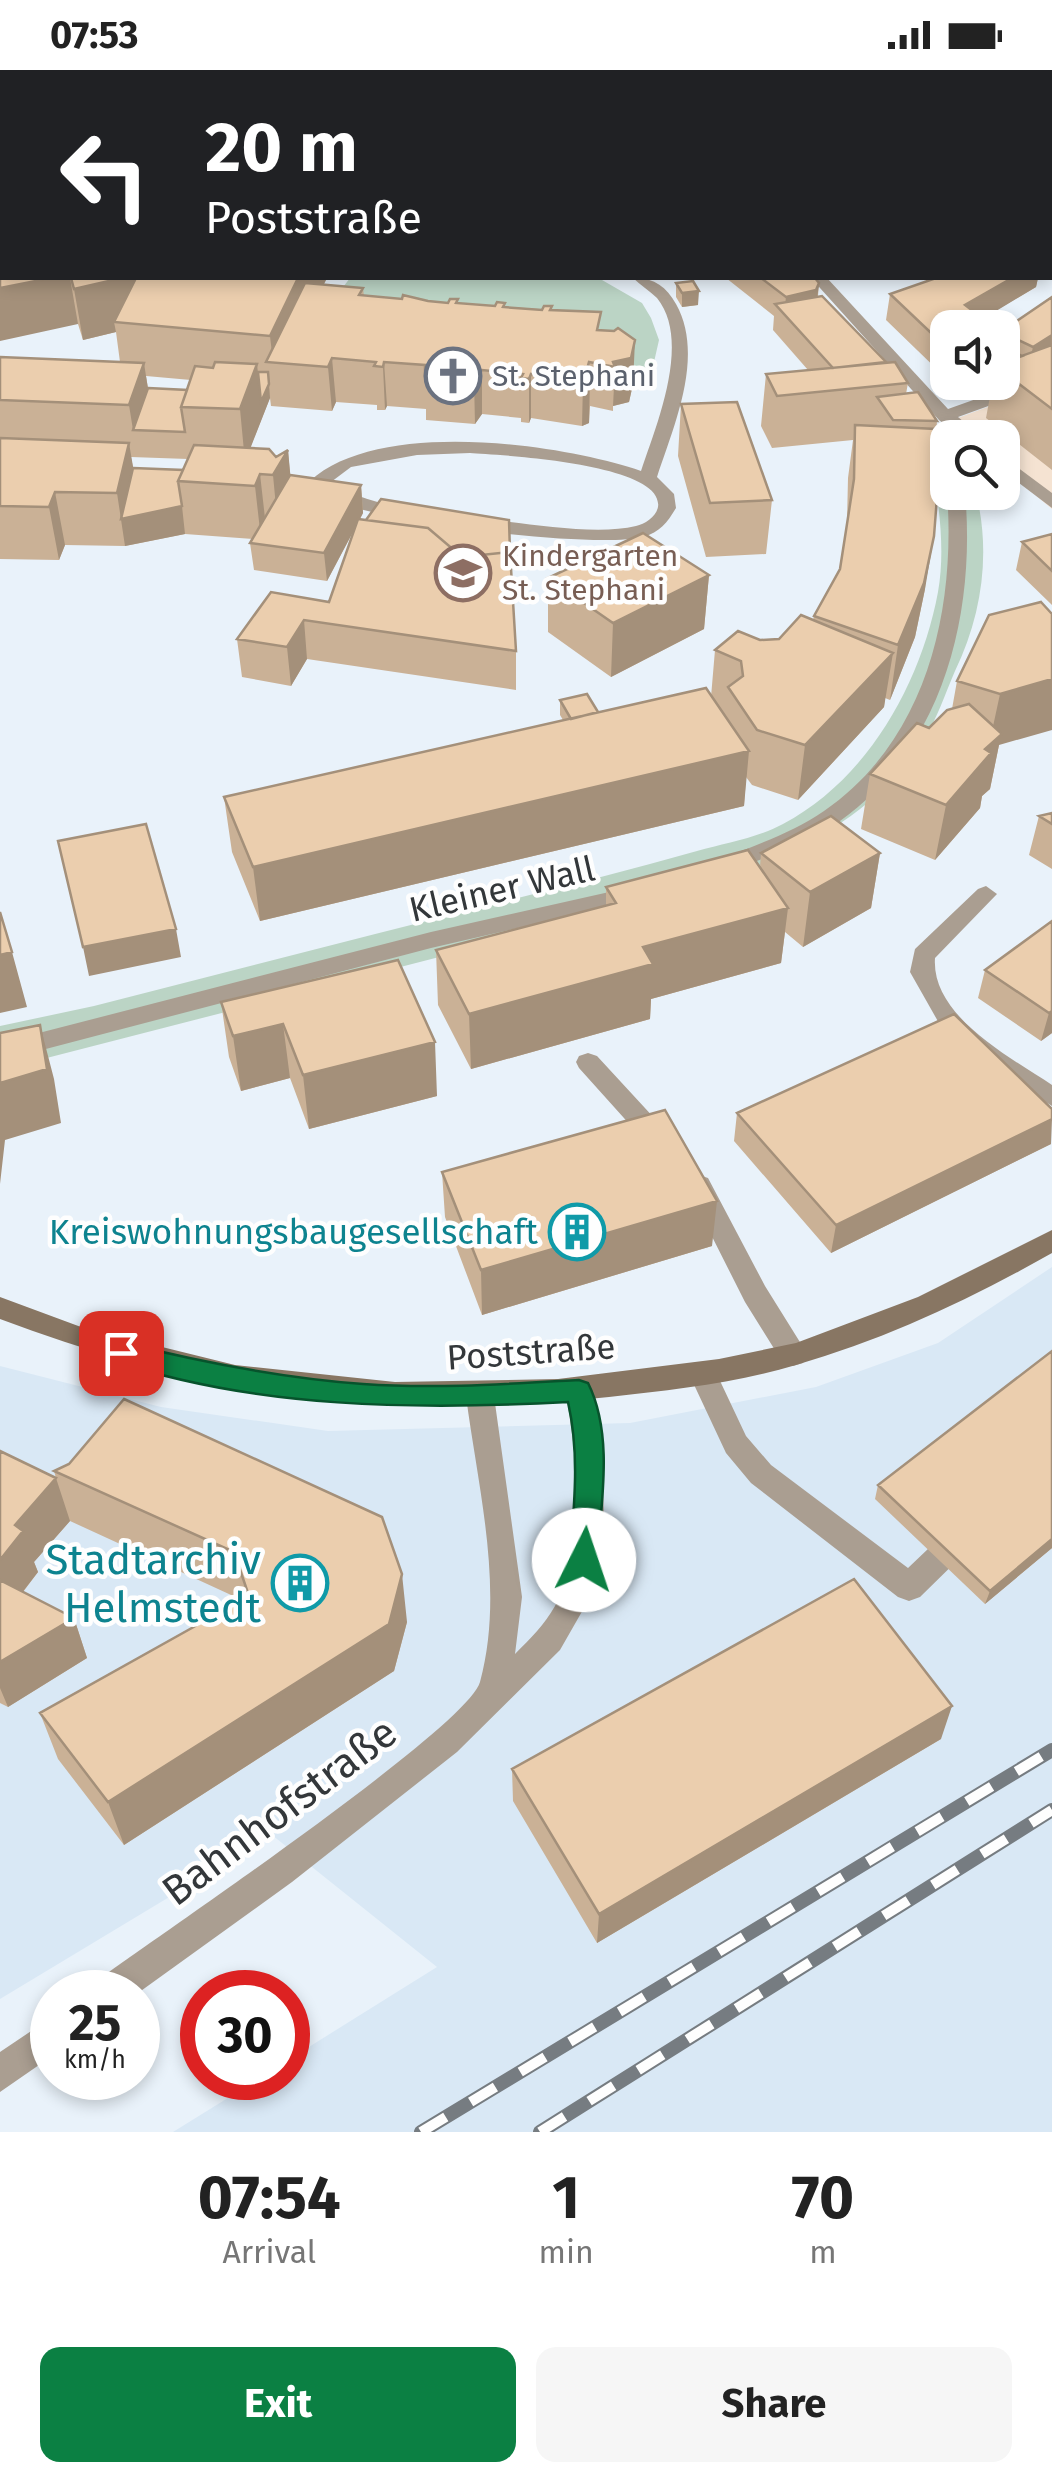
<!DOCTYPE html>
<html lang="en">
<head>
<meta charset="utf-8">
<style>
	:root { --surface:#fff; --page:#f6f6f6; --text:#222; --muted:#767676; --accent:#0b8043 }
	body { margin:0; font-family:"Fira Sans",sans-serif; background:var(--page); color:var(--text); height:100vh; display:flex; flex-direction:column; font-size:38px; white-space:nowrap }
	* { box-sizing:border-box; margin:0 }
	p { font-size:32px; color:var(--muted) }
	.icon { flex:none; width:55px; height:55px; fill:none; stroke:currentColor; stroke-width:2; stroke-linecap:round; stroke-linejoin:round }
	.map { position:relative; height:2062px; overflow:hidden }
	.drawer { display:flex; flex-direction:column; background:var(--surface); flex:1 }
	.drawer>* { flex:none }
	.top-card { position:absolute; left:0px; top:0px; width:1052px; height:210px; box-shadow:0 5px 15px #0003; background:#202124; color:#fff; overflow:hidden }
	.buttons { position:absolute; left:930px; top:240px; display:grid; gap:20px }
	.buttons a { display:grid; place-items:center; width:90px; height:90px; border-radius:20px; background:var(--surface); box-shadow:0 5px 15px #0003; font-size:50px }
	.speed { position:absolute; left:30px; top:1900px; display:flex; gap:20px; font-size:50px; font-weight:700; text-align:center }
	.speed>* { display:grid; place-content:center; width:130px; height:130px; border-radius:50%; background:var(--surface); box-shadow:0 5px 15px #0003; line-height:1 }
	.speed small { font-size:25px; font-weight:400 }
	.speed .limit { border:15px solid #d22; background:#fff; color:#111 }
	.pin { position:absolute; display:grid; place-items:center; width:85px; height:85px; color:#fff; margin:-42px; border-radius:20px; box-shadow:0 5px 15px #0006 }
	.me { position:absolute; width:110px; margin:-55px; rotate:4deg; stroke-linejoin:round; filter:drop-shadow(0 0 8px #0008) }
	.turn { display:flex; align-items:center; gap:35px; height:210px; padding:0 40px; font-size:45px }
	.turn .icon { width:130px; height:130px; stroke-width:2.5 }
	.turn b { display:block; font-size:70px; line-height:85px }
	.eta { display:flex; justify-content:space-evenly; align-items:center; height:170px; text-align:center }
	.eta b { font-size:60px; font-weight:700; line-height:70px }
	.button { display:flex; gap:20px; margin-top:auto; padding:20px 40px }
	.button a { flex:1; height:115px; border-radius:20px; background:var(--accent); color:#fff; font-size:40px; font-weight:700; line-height:115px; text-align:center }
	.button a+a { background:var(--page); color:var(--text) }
	.status { display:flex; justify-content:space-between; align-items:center; height:70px; padding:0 50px; background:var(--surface); direction:ltr }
	.status svg { height:28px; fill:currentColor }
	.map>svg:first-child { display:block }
</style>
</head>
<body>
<div class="status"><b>07:53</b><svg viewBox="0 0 49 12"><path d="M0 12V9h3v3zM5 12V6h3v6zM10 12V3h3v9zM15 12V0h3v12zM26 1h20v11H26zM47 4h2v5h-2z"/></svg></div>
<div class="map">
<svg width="1052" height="2062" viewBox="0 0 1052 2062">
	<rect width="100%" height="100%" fill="#e9f2fa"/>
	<path fill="#d9e8f5" d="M1052 1197V2062H173L260 2008H288V1990L437 1897 272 1765 0 1929V1296L161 1337 328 1361 630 1353 816 1317 938 1273Z"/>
	<path fill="#f5e3d2" d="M1052 313V439L1003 398 1002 368 966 367 947 352Z"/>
	<path fill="#bbd4c5" d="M350 208 602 210 642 233 651 248 659 270 649 314 606 281 315 254Z
		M931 386 947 390 948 422 976 423C991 483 982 545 955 601 945 624 937 649 923 671 863 763 760 799 661 830L0 1000V956L94 936C229 901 364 867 498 833 565 816 631 800 697 781 725 773 757 768 783 754 868 709 921 613 938 522 946 477 938 430 931 386Z"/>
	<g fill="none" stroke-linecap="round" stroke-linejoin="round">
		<path fill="#aa9e91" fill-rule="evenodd" d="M986 816 997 824 935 888C931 946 1010 987 1052 1015V1036L948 969 910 902 915 879 978 819Z
			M588 983 597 986 668 1063 672 1070 668 1077H650L579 998 576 992 579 986Z
			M699 1105 708 1108 765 1216 803 1277 807 1285 803 1293 793 1296 783 1293 745 1232 686 1115 690 1108Z
			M703 1292 713 1296 746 1366 771 1395 908 1498 950 1458 961 1454 972 1458 976 1467 972 1476 920 1527 909 1531 898 1527 751 1413 726 1383 689 1304 693 1296Z"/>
		<path fill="#aa9e91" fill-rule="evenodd" d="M947 422H965C976 543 944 677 840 751 807 774 766 787 729 802H713L710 797 713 792C750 777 791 764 824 741 927 670 956 540 947 422Z
			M636 816 647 824 644 829 431 878 0 991V973L431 862Z"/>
		<path fill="#aa9e91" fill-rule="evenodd" d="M633 208C653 207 666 216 676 234 705 286 674 355 657 407L674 424 676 438C667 453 660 462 643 467 591 480 342 450 304 417 368 346 559 373 641 401 656 356 692 271 657 228 650 221 640 215 633 208ZM470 383C499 385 665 393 658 437 656 447 645 454 636 456 595 466 526 453 483 449 458 446 432 446 407 440 380 434 353 424 327 415L351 397 417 385Z
			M811 208H827L948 339 1052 302V313L958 347 983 368H962L939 350Z
			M1002 386 1052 423V438L1002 400Z
			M579 1308 589 1312 602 1371 604 1454 588 1531 560 1580 457 1682 292 1812 138 1923 93 1922 98 1910C154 1869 468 1657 480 1612 505 1520 478 1419 466 1326L470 1318 480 1314 490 1318 494 1326 522 1527 515 1584C530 1569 545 1554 555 1536 587 1478 577 1382 565 1320L569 1312Z
			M52 1947V1986L0 2022V1982Z"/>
		<path fill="#887663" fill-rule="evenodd" d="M1052 1160V1183C971 1229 886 1269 796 1295 736 1313 672 1320 609 1327 395 1350 202 1326 0 1249V1227L81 1257 235 1295 395 1312 558 1309 719 1289 796 1273 918 1227Z"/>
		<g stroke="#767c81" stroke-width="14">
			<path id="rail" d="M421 2062 1052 1680
				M540 2062 1052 1740"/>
		</g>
		<use href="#rail" stroke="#fefefe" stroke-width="10" stroke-dasharray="29" stroke-linecap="butt"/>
	</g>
	<path fill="#cab196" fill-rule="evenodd" d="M145 0H380L385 2H145Z
		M418 0H524L522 2H524H424Z
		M749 0H866L873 2H749Z
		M0 133H2V183L0 182Z
		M2 208H327L323 214 363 218 364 226 448 233 458 229V233L552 240 601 261 633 314 629 332 613 336V341L590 336 589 353 582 356 531 348 529 353 521 352V348L482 344 475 354 426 350V339L387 336 385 340H377V335L336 332 332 341 271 336 270 328 250 378 276 387 288 380 290 405 361 415 363 443 360 449 510 482 516 581V620L307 589 291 616 242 607 237 569 329 532 354 460 327 511 254 500 250 473 253 469 185 464 125 476 65 475 59 490 0 489V287L120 292 116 262 83 270 78 254ZM146 306 191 310 187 320 148 318ZM131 387 188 389 183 400 133 398Z
		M726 208H815L819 213 818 226 908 313 906 324 937 351 925 519 915 567 890 630 885 628 884 637 798 730 752 715 746 707 744 736 260 851 232 782 224 727 563 650 560 645V630L598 642 711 627 715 580 760 570 779 569 813 550 814 546 840 499 847 452 848 408 853 370 772 378 761 356 766 304 808 300 773 260 774 246Z
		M936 208H1038L1036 217 983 248 948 258V310L886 250 890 224Z
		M676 213 698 235 682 237 676 227Z
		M1052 227V400L986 348 991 321 970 330 950 312H1002V261Z
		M681 334 772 430 766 484 706 487 678 386Z
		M1052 464V535L1016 500 1022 472Z
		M709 505 704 559 611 607 548 562V508Z
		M1041 532 999 675 990 719 982 726 980 738 935 790 861 759 870 704 952 639 957 611Z
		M1052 743V799L1029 785 1039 746Z
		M761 783H880L871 838 803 877 785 862 781 893 651 929 650 949 471 999 438 935 436 880 606 835V817L760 797Z
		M1052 851V963L1041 971 978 928 985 900Z
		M398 890 437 1026 309 1059 290 1008 241 1021 229 987 221 932Z
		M737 1043 1051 1074 831 1183 734 1071Z
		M442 1102 712 1176 482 1245 445 1147Z
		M0 1381 56 1408 54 1401 407 1552 394 1601 124 1775 58 1689 40 1643 242 1530 70 1451 34 1492 38 1502 23 1522 74 1548 87 1588 8 1637 0 1633Z
		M878 1415 1052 1478 985 1534 875 1429Z
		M941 1669 597 1873 513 1731 512 1699Z"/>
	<path fill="#a4907a" d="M492 0H524L522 2H488Z
		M640 0H676L672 2H636Z
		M51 208H70L78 254 0 271V218Z
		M122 208H139L114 252 116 262 83 270 74 219Z
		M298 208H327L286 293 273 292 270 266Z
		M1012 208H1038L1036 217 968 258 965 235Z
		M819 213 816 239 784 244 786 227Z
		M699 221 698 235 682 237V223Z
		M1052 265V289L1030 290 1033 277Z
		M635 270 633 314 629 332 613 336 615 297 613 292Z
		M332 288 336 332 332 341 328 297Z
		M384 292 387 336 385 340 383 297Z
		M589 292 588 310 590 309 589 353 582 356 583 312Z
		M144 293 152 345 133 360 129 335Z
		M257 294 261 332 269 314 270 328 245 392 240 339Z
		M482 300V344L475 354 474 310Z
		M531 304V348L529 353V309Z
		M981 312H993L991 321 970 330 973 316Z
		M129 373 138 426 182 436 185 464 125 476 117 423Z
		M288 380 293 433 278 458 273 405Z
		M260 404 266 457 261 469 255 416Z
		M361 415 363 443 327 511 324 483Z
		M55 422 65 475 59 490 49 437Z
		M934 466 925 519 915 567 890 630 898 575Z
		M709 505 704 559 611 607 613 553Z
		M304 550 307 589 291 616 287 577Z
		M893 583 884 637 798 730 805 675Z
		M1052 609V660L999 675 990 719 982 726 980 738 935 790 946 735 989 675 1000 624Z
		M749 681 744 736 260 851 253 797Z
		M880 783 871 838 803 877 810 822Z
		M788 838 781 893 651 929 650 949 471 999 469 944 643 877Z
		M176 859 181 887 89 906 83 877Z
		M12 882 27 937 0 943V885Z
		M1052 941V963L1041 971 1049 943Z
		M283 954 290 1008 241 1021 233 966Z
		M40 955 54 1009 61 1053 5 1070 0 1114V1013Z
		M435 972 437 1026 309 1059 303 1005Z
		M1052 1049 1051 1074 831 1183 836 1155Z
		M717 1131 712 1176 482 1245 481 1200Z
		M56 1408 70 1451 34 1492 38 1502 4 1546 0 1534V1490L15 1455Z
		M1052 1469V1478L985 1534 990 1521Z
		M402 1504 407 1552 394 1601 124 1775 108 1732Z
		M74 1548 87 1588 8 1637 0 1618V1592Z
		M952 1636 941 1669 597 1873 599 1844Z"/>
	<path fill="#ebceae" stroke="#a4907a" stroke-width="2.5" d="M207 0H334L343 2H257L244 0 239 2H204Z
		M340 0H380L385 2H343L338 1Z
		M533 0H553L561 2H530Z
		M580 0H640L636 2H576Z
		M765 0H866L873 2H773Z
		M0 133H2V158H0Z
		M2 194V208H51L0 218V195Z
		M71 208H122L74 219Z
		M136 208H298L270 266 114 252Z
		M761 208H815L819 213 816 220 786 227Z
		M936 208H1012L965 235 995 258H948V279L890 224Z
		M693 211 699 221 682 223 676 213Z
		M305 213 363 218 359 225 402 229 403 225 428 231 448 233 450 229H458L456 233 495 236 497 232 505 233 503 237 542 240 544 236H552L550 240 601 242 597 260 614 261 618 258 635 270 631 288 613 292 615 297 589 292 585 306 590 309 583 312 531 304 529 309 521 308 523 304 482 300 474 310 425 306V295L384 292 383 297 374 296 376 292 332 288 328 297 266 292Z
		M822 226 886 292 833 298 775 234Z
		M1052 227V265L1033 277 1002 262V261Z
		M1052 275V339L1002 301V293Z
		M1002 276 1022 286 1002 293Z
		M0 287 144 293 129 335 0 330Z
		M215 292 257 294 240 339 181 337 195 296 213 298Z
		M895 292 908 313 777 326 766 304Z
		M258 302H268L269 314 261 332Z
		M148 318 187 320 181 337 185 362 133 360Z
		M918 322 937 351 893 350 877 327Z
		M737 332 772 430 710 433 681 334Z
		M855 355 936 359 938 414 934 466 924 513 898 575 814 546 840 499 854 409Z
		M0 368 129 373 117 423 55 422 49 437 0 436Z
		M194 375 269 379 276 387 288 380 273 405 260 404 255 416 178 411Z
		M133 398 183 400 178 411 182 436 121 449Z
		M290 405 361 415 324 483 250 473Z
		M381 429 509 450 510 482 462 487 428 458 366 450Z
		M358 449 428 458 462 487 510 482 516 581 304 550 287 577 237 569 271 522 329 532Z
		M643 463 709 505 613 553 548 508Z
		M1052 464V501L1022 472Z
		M1041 532 1052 544V609L1000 624 957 611 989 545Z
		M801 545 893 583 805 675 757 660 728 617 743 606 741 591 715 580 738 561 760 570 779 569Z
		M706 618 749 681 253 797 224 727Z
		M587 624 598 642 571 649 560 630Z
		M969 634 1002 664 985 679 991 683 946 735 870 704 917 653 929 658 947 640Z
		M1052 743V754L1039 746Z
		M831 746 880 783 810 822 761 783Z
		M146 754 176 859 83 877 58 771Z
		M748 780 788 838 643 877 653 894 469 944 436 880 616 833 606 817Z
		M0 842 12 882 0 885Z
		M1052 851V941L1049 943 985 900Z
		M398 890 435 972 303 1005 283 954 233 966 221 932Z
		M954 944 1052 1039V1049L836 1155 737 1043Z
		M40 955 47 999 0 1013V963Z
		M665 1040 717 1131 481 1200 442 1102Z
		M1052 1281V1469L990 1521 878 1415Z
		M124 1329 382 1447 402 1504 389 1554 108 1732 40 1643 249 1526 234 1482 54 1401 69 1394Z
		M0 1381 56 1408 15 1455 23 1461 0 1490Z
		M854 1509 952 1636 599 1844 512 1699Z
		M0 1510 74 1548 0 1592Z"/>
	<path fill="#0b8043" stroke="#07532c" stroke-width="2.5" d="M121 1272C200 1292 282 1308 363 1314 435 1319 507 1314 579 1310L588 1313C614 1365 601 1434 597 1490L593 1499 584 1502 574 1499 570 1490C574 1436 580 1385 568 1332 419 1340 255 1339 112 1290L108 1283 112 1275Z"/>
	<defs>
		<g id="church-ring" transform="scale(2.875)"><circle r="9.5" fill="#fefefe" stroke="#6b7280" stroke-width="1.5"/><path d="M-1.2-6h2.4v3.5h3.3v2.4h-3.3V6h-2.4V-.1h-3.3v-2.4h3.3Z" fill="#6b7280"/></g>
		<g id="school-ring" transform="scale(2.875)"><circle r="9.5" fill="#fefefe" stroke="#8d6e63" stroke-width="1.5"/><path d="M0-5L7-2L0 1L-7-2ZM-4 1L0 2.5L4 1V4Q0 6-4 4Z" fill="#8d6e63"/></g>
		<g id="building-ring" transform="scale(2.875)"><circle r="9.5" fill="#fefefe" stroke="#0f9aa8" stroke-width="1.5"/><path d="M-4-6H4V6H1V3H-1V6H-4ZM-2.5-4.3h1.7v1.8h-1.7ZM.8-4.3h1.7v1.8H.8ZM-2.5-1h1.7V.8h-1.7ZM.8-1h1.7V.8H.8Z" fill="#0f9aa8"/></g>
	</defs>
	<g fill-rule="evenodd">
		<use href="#church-ring" x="453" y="306"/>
		<use href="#school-ring" x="463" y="503"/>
		<use href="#building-ring" x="577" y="1162"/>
		<use href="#building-ring" x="300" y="1513"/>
	</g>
	<g text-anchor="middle" stroke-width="9" stroke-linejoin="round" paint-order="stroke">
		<g font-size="30" fill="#5b616d" stroke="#fefefe" text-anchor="start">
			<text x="492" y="316">St. Stephani</text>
		</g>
		<g font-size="30" fill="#785e54" stroke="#fefefe" text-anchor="start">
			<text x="502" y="496">Kindergarten<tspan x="502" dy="34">St. Stephani</tspan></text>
		</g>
		<g font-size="35" fill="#33373a" stroke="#fefefe">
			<text transform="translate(502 819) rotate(-13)" y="12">Kleiner Wall</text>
			<text transform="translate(531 1282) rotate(-4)" y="12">Poststraße</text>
		</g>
		<g font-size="35" fill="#0d838f" stroke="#fefefe" text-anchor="end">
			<text x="538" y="1174">Kreiswohnungsbaugesellschaft</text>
		</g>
		<g font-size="42" fill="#0d838f" stroke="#fefefe" text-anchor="end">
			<text x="261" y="1504">Stadtarchiv<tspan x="261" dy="48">Helmstedt</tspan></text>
		</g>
		<g font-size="42" fill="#33373a" stroke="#fefefe">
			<text transform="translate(279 1741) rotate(-37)" y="15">Bahnhofstraße</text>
		</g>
	</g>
</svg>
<div class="buttons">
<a><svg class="icon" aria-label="sound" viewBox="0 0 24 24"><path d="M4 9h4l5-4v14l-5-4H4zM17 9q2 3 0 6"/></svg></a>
<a><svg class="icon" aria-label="search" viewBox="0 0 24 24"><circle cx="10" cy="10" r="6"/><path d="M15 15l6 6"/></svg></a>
</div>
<div class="speed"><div>25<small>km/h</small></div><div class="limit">30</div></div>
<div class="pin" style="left:121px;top:1283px;background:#d93025"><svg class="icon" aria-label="arrive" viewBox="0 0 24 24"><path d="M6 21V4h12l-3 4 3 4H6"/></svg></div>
<svg class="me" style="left:584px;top:1490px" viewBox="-20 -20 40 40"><circle r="19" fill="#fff"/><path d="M0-13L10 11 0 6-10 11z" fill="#0b8043"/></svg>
<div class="top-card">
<div class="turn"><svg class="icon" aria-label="left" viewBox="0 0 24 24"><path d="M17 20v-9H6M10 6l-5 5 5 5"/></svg><div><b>20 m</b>Poststraße</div></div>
</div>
</div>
<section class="drawer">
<div class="eta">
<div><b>07:54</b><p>Arrival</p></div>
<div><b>1</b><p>min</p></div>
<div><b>70</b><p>m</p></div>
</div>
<div class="button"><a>Exit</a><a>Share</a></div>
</section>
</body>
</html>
